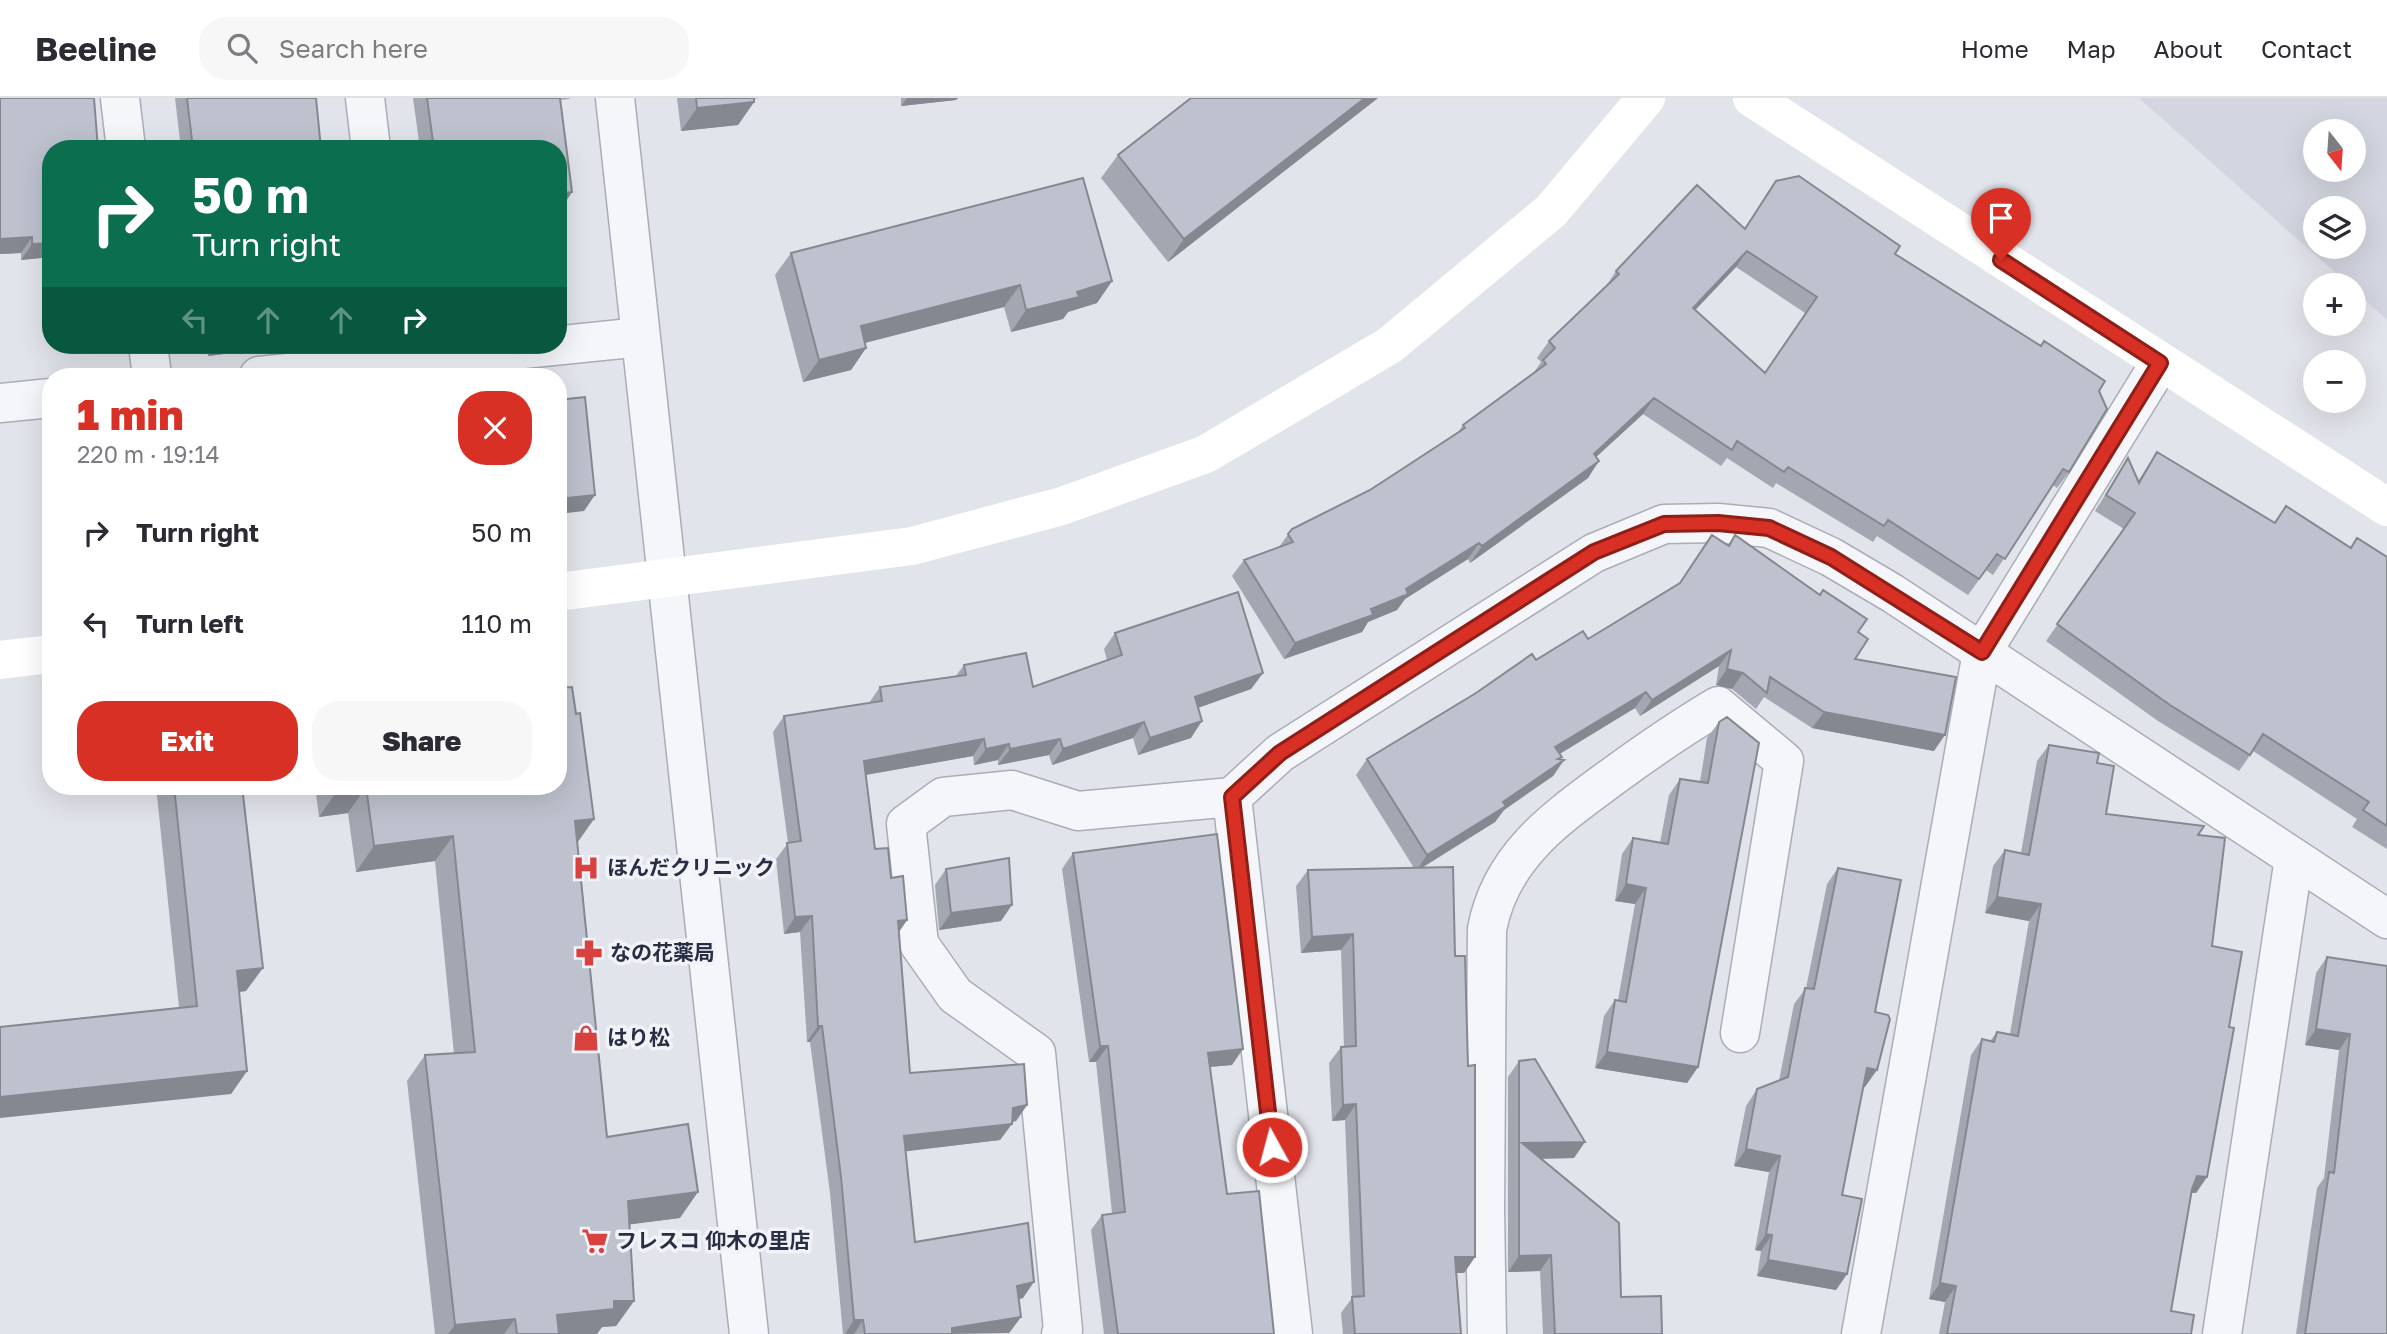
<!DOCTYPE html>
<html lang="en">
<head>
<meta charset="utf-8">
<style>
	:root { --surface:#fff; --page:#f7f7f7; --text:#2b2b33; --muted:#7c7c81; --line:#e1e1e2; --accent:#d93025 }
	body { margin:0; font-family:"Golos Text","Noto Sans JP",sans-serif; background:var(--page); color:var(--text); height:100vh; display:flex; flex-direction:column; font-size:26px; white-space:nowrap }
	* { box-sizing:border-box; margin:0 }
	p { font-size:23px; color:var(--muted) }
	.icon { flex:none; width:38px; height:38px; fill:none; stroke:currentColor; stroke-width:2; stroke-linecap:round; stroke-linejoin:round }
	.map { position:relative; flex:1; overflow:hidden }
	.side { position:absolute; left:42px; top:270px; width:525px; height:427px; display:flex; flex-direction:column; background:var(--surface); border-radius:28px; box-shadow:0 7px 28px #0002 }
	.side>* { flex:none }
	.top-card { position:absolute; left:42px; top:42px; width:525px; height:214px; border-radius:28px; box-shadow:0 7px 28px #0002; background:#0b6e4f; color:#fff; overflow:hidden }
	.needle { width:46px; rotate:163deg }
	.controls { position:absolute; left:2303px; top:21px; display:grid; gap:14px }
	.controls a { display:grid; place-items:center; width:63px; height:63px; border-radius:50%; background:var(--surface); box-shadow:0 7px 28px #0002; font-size:35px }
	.pin { position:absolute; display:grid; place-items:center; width:60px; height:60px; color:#fff; margin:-72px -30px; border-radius:50% 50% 50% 0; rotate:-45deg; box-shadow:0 0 7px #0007 }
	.pin .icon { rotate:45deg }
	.me { position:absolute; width:77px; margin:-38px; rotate:353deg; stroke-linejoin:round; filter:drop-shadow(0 0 5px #0008) }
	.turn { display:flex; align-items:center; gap:24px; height:147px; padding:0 35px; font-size:32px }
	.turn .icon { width:91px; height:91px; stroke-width:2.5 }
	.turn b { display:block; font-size:49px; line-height:60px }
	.lanes { display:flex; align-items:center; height:66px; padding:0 35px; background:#0003; justify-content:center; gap:35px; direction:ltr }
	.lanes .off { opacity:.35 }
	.round { display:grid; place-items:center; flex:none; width:74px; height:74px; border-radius:28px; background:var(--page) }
	.overview { display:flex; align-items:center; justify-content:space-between; height:119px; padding:0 35px }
	h1 { font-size:42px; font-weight:800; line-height:52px; color:var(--accent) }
	.action { display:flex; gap:14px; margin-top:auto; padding:14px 35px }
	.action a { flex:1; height:80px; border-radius:28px; background:var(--accent); color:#fff; font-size:28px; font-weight:800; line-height:80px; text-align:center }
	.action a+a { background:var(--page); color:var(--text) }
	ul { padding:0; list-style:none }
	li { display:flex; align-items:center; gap:21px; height:91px; padding:0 35px }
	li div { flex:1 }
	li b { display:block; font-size:26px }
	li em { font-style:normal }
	header { display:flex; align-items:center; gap:42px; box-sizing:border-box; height:98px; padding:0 35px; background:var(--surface); border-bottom:2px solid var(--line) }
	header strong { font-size:33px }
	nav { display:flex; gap:38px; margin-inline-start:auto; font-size:24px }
	.search { width:490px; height:63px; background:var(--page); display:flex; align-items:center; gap:18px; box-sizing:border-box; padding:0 24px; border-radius:28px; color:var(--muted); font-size:26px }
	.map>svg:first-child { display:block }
</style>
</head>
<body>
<header>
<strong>Beeline</strong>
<div class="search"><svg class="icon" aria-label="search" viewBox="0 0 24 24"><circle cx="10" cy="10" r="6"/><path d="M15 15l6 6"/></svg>Search here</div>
<nav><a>Home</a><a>Map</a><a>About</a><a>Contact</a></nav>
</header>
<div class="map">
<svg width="2387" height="1236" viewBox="0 0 2387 1236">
	<rect width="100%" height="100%" fill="#e2e4eb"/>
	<path fill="#d3d6e0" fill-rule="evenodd" d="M2139 0H2387V222L2354 192V187H2349ZM2315 33H2354V72H2315ZM2315 110H2354V149H2315Z"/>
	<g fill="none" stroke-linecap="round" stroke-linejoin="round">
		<g stroke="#aaadb9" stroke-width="41">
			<path id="street" d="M120 0 126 51
				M365 0 371 51
				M615 0 749 1236
				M148 247 152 278
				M259 278 641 239
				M0 305 51 300
				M1061 1236 1063 1232 1036 955 955 897 919 846 906 726 943 699 1012 692 1078 713 1232 699
				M1293 1236 1232 699 1280 655 1594 455 1664 426 1718 425 1769 430 1831 459 1892 495 2387 821
				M1487 1236 1485 1112 1487 831C1501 758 1555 721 1612 679 1646 654 1681 630 1718 608L1784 663 1740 935
				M1861 1236 1982 554 2160 265
				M2222 1236 2294 760"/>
		</g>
		<use href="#street" stroke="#f5f6f9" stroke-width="38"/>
		<path stroke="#fff" stroke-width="38" d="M1752 0 2387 409
			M558 494 912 448 1062 408 1206 356 1390 247 1551 113 1646 0
			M0 562 51 556"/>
	</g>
	<path fill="#a3a7b1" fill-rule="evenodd" d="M0 0 51 159 21 162V155L0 156Z
		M175 0H316L321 51H181Z
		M413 0H570L569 1 560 2 561 111H558V51H420Z
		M677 0H759L754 1V4L738 27 681 33Z
		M901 0H958L956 2 901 8Z
		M1378 0 1168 164 1101 80 1118 57Z
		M1776 83 1895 156 2099 293 2069 374 2057 390 2053 387 1993 477 1986 472 1968 497 1877 438 1873 444 1776 385 1773 390 1727 360 1721 368 1643 316 1596 359 1588 380 1470 465 1468 461 1405 501 1397 512 1368 524 1362 534 1284 561 1232 478 1244 462 1279 449 1292 431 1370 392 1458 334 1463 327 1533 276 1541 264 1537 260 1549 243 1605 190 1616 173 1744 131ZM1736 169 1805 215 1765 275 1695 212Z
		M791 155 1112 183 1097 205 1068 214 1063 221 1011 234 1004 209 865 245 866 250 851 272 803 284 775 177Z
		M207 247H261L257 252 208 258Z
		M2157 354 2274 424 2286 408 2350 450 2387 459V751L2352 729 2357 721 2253 653 2239 673 2158 623 2046 543 2124 431 2095 413 2128 360 2138 383Z
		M1712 437 1728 447 1735 437 1858 534 1855 561 1934 653 1812 630 1764 599 1756 611 1732 591 1716 587 1719 568 1640 618 1635 610 1560 656 1562 659 1560 661 1564 662 1553 678 1504 712 1495 724 1422 770 1455 858 1475 1159 1464 1175H1456L1461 1236H1343L1341 1215 1352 1200 1345 1022 1332 1023 1329 965 1341 949H1344L1341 852 1301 855 1296 788 1308 772 1414 770 1356 677 1367 661 1536 562 1588 541 1679 486Z
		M1115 535 1263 575 1251 591 1198 610 1191 640 1138 657 1133 640 1052 667 1049 657 998 667V662L974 667 973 658 866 677 875 751 891 780 907 822 899 834 910 975 1027 1007 1016 1023 1012 1024 1000 1042 905 1053 915 1144 1023 1200 1019 1201 1021 1219 1009 1235 843 1236 830 1095 810 944H807L800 834 784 836 776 761 788 745 773 634 784 618 869 605 880 589 955 579 964 567 1033 589 1107 562 1104 551Z
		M1719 624 1698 969 1687 985 1595 970 1604 918 1615 902H1618L1635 806 1615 803 1622 756 1633 740 1660 745 1669 697 1680 681 1700 684 1707 640Z
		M2049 647 2097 665 2106 716 2198 737 2212 848 2229 929 2207 1079 2196 1095H2192L2171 1213 2191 1236H1939L1945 1204 1929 1201 1971 957 1982 941 1990 943 1997 934 2010 936 2029 823 1985 815 1993 768 2005 752 2021 755 2037 663Z
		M156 688H242L246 893 239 894 247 973 231 996 179 910Z
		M315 688H558L594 721 578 744 607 1039 680 1120 630 1126 634 1203 616 1228 602 1229 597 1236H435L407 983 425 957 454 956 435 763 356 774 348 715 319 719Z
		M1073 755 1232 967 1210 969 1227 1096 1274 1236H1104L1091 1132 1102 1117 1112 1115 1096 964H1089L1062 771Z
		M1838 770 1875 914 1865 989 1863 988 1842 1097 1847 1176 1836 1192 1757 1178 1761 1153 1755 1152 1769 1074 1734 1068 1746 1008 1757 991 1779 983 1794 906 1806 890 1827 786Z
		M946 771 1001 823 939 832 935 787Z
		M2327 859 2387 868V1236H2296L2317 1090 2324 1080 2339 952 2305 947 2316 875Z
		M1519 963 1574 1060 1541 1061 1621 1199 1662 1236H1543L1540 1173 1508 1174V979Z"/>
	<path fill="#858890" d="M907 0H958L956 2 901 8Z
		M1365 0H1378L1168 164 1184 141Z
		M754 4 738 27 681 33 697 10Z
		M572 94 561 111H558V96Z
		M32 139 21 155 0 156V141Z
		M51 145V159L21 162 32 146Z
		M1747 153 1736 169 1682 226 1693 210Z
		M1112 183 1097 205 1068 214 1063 221 1011 234 1026 212 1077 194Z
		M1020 187 1004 209 845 250 861 228Z
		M216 247H261L257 252 208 258Z
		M866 250 851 272 803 284 819 262Z
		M1654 300 1643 316 1582 372 1594 356Z
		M1599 363 1588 380 1470 465 1482 448Z
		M595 397 584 413 558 416V401Z
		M1479 445 1468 461 1405 501 1397 512 1368 524 1362 534 1284 561 1295 545 1406 491Z
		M1731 552 1719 568 1640 618 1652 602Z
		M1727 571 1743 575 1732 591 1716 587Z
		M1263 575 1251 591 1183 615 1195 599Z
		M1646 594 1635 610 1544 665 1555 649Z
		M1824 614 1945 637 1934 653 1812 630Z
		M1202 623 1191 640 1138 657 1150 640Z
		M1144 624 1133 640 1052 667 1063 651Z
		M984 641 973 658 853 679 864 663Z
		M1060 641 1049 657 998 667 1010 651Z
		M1009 646 998 662 974 667 986 651Z
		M1562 659 1555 668 1564 662 1553 678 1504 712 1495 724 1416 773 1427 757Z
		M366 689 348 715 319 719 337 693Z
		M594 721 576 746 575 723Z
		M453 738 435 763 356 774 374 748Z
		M1626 786 1646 790 1635 806 1615 803Z
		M1997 799 2041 806 2029 823 1985 815Z
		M1012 807 1001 823 939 832 951 815Z
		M812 818 800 834 784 836 795 819Z
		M907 822 896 838 898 823Z
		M1353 836 1341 852 1301 855 1312 839Z
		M263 870 246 893 221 896 237 873Z
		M818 928H822L810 944H807Z
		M2316 931 2350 936 2339 952 2305 947Z
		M1100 948H1108L1096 964H1089Z
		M1243 951 1232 967 1197 970 1208 955Z
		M1607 954 1698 969 1687 985 1595 970Z
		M1867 970 1877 972 1865 989 1855 987Z
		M247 973 231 996 0 1020V999Z
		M1356 1006 1345 1022 1332 1023 1343 1007Z
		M1027 1007 1016 1023 1002 1026 1013 1010Z
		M1012 1026 1000 1042 892 1055 904 1038Z
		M1585 1044 1574 1060 1519 1061 1522 1045Z
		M1746 1051 1780 1058 1769 1074 1734 1068Z
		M2197 1078 2207 1079 2196 1095 2186 1094Z
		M698 1094 680 1120 610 1129 628 1103Z
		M1766 1136 1772 1137 1761 1153 1755 1152Z
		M1551 1157 1540 1173 1508 1174 1519 1158Z
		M1455 1159H1475L1464 1175H1444Z
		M1768 1162 1847 1176 1836 1192 1757 1178Z
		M1034 1184 1023 1200 1006 1205 1017 1188Z
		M1940 1185 1956 1188 1945 1204 1929 1201Z
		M614 1203H634L616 1228 602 1229 597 1236H543L557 1217Z
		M1021 1219 1009 1235 948 1236 952 1230Z
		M515 1221 504 1236H448L455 1227Z
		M854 1222H863L854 1236H845Z"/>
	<path fill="#bec2ce" stroke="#858890" stroke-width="2" fill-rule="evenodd" d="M0 0H94L98 51H51V145L32 146V139L0 141Z
		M187 0H316L321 51H193Z
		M427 0H560L572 94 558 96V51H434Z
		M696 0H754V4L697 10Z
		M1191 0H1365L1184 141 1118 57Z
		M1799 78 1900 148 1895 156 2041 248 2044 243 2105 283 2099 293 2107 311 2069 374 2063 371 2005 461 1997 456 1979 481 1888 422 1884 428 1788 369 1784 374 1737 343 1732 352 1654 300 1594 356 1599 363 1482 448 1479 445 1406 491 1408 496 1371 511 1373 517 1295 545 1244 462 1293 444 1288 436 1292 431 1370 392 1465 330 1463 327 1546 266 1543 262 1555 250 1549 243 1619 176 1616 173 1697 87 1745 131 1776 83ZM1747 153 1817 199 1765 275 1693 210Z
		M1083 80 1112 183 1077 194 1079 199 1026 212 1020 187 861 228 866 250 819 262 791 155Z
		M585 299 595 397 558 401V302Z
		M2157 354 2275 425 2286 408 2351 450 2357 440 2387 459V728L2363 712 2369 704 2263 636 2250 657 2170 607 2057 526 2135 415 2106 397 2128 360 2139 385Z
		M1712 437 1729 448 1735 437 1820 497 1823 492 1867 521 1858 534 1868 541 1855 561 1956 579 1945 637 1824 614 1770 579 1767 595 1743 575 1727 571 1731 552 1652 602 1646 594 1555 649 1562 659 1558 661 1564 662 1503 704 1506 708 1427 757 1367 661 1476 595 1532 556 1536 562 1583 533 1588 541 1680 485Z
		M1238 494 1263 575 1195 599 1202 623 1150 640 1144 624 1063 651 1060 641 1010 651 1009 646 986 651 984 641 864 663 875 751 888 750 891 780 903 778 907 822 898 823 910 975 1024 966 1027 1007 1013 1010 1012 1026 904 1038 915 1144 1028 1125 1034 1184 1017 1188 1021 1219 952 1230V1236H865L863 1222H854L841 1079 822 928H818L812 818 795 819 787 745 801 743 784 618 882 603 880 589 966 577 964 567 1026 555 1033 589 1122 557 1115 535Z
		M572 589 576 616 580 615 594 721 575 723 607 1039 688 1026 698 1094 628 1103 634 1203H614V1211L557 1217 559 1236H517L515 1221 455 1227 425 957 475 954 453 738 374 748 366 689 337 693 336 688H558V590Z
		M1727 619 1759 645 1698 969 1607 954 1615 902 1626 904 1646 790 1626 786 1633 740 1668 746 1680 681 1708 685 1719 624Z
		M2049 647 2099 655 2097 665 2114 668 2106 716 2204 728 2198 737 2225 740 2212 848 2242 854 2229 929 2234 930 2207 1079 2197 1078 2192 1091 2171 1213 2194 1217 2191 1236H1947L1956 1188 1940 1185 1982 941 1994 944 1997 934 2018 938 2041 806 1997 799 2005 752 2029 757Z
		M174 688H242L263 870 237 873 247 973 0 999V929L197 908Z
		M1217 736 1243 951 1208 955 1227 1096 1259 1093 1274 1236H1118L1102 1117 1125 1114 1108 948H1100L1073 755Z
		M1009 760 1012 807 951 815 946 771Z
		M1453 769 1455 858H1465L1468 968 1475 967V1159H1455L1461 1236H1355L1352 1199 1364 1198 1356 1006 1343 1007 1341 949 1356 948 1353 836 1312 839 1308 772Z
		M1838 770 1901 782 1875 914 1888 917 1890 921 1877 972 1867 970 1842 1097 1862 1101 1847 1176 1768 1162 1772 1137 1766 1136 1780 1058 1746 1051 1757 991 1788 979 1805 890 1814 891Z
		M2327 859 2387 868V1236H2305L2329 1074 2334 1075 2350 936 2316 931Z
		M1535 961 1585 1044 1522 1045 1619 1125 1621 1199 1661 1198 1662 1236H1555L1551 1157 1519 1158V963Z"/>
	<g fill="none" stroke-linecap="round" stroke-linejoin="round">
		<g stroke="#8d1f18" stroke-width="18">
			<path id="route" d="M1272 1049 1232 699 1280 655 1594 454 1664 426 1718 425 1769 430 1831 459 1982 554 2160 265 2001 162"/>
		</g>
		<use href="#route" stroke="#d93025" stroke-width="12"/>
	</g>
	<defs>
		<g id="hospital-bare" transform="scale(2.1)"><path d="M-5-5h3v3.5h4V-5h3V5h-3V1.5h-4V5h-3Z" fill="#d9413e" stroke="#f2f3f8" stroke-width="2.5" paint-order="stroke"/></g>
		<g id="pharmacy-bare" transform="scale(2.1)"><path d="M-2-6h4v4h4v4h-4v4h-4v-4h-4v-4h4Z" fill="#d9413e" stroke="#f2f3f8" stroke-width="2.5" paint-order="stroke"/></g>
		<g id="shop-bare" transform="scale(2.1)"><path d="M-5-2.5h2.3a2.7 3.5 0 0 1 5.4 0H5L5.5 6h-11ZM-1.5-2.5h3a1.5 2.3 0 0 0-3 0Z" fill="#d9413e" stroke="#f2f3f8" stroke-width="2.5" paint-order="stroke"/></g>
		<g id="supermarket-bare" transform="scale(2.1)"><path d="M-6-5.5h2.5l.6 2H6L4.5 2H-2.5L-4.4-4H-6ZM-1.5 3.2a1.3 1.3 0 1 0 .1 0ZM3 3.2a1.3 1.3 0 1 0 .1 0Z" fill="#d9413e" stroke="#f2f3f8" stroke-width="2.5" paint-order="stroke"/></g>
	</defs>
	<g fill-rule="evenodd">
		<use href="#hospital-bare" x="586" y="770"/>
		<use href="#pharmacy-bare" x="589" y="855"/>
		<use href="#shop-bare" x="586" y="940"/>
		<use href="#supermarket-bare" x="595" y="1143"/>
	</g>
	<g text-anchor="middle" stroke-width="7" stroke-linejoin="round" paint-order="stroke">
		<g font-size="21" font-weight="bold" fill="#282e44" stroke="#f2f3f8" text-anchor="start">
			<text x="607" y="777">ほんだクリニック</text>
			<text x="610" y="862">なの花薬局</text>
			<text x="607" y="947">はり松</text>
			<text x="616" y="1150">フレスコ 仰木の里店</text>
		</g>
	</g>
</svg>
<div class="controls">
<a><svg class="needle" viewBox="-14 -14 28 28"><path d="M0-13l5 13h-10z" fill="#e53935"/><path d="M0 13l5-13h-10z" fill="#7c7c81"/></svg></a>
<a><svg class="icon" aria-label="layers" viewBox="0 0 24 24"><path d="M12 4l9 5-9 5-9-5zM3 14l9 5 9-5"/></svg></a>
<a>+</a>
<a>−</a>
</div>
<div class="pin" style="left:2001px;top:162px;background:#d93025"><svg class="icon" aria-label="arrive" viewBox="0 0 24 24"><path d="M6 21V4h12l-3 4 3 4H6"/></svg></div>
<svg class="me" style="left:1272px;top:1049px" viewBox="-20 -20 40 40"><circle r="17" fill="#d93025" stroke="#fff" stroke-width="3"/><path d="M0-11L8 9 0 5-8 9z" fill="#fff"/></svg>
<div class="top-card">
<div class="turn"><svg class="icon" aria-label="right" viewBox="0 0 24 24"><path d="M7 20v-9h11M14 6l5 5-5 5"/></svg><div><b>50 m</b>Turn right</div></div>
<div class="lanes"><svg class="icon off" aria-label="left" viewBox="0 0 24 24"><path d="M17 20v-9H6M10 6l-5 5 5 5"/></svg><svg class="icon off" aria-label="ahead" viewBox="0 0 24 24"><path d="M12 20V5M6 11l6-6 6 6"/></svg><svg class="icon off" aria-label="ahead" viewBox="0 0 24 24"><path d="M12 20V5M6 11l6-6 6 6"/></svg><svg class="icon" aria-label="right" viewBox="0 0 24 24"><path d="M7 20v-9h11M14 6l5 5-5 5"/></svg></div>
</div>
<section class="side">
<div class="overview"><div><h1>1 min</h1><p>220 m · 19:14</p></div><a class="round" style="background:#d93025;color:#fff"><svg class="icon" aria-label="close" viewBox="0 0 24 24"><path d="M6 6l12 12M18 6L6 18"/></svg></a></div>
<ul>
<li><svg class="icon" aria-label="right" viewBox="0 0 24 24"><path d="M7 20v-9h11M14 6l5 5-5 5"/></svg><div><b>Turn right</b></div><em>50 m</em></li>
<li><svg class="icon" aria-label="left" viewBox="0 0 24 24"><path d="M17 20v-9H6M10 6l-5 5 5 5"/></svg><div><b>Turn left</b></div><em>110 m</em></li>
</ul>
<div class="action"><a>Exit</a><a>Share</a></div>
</section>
</div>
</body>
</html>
